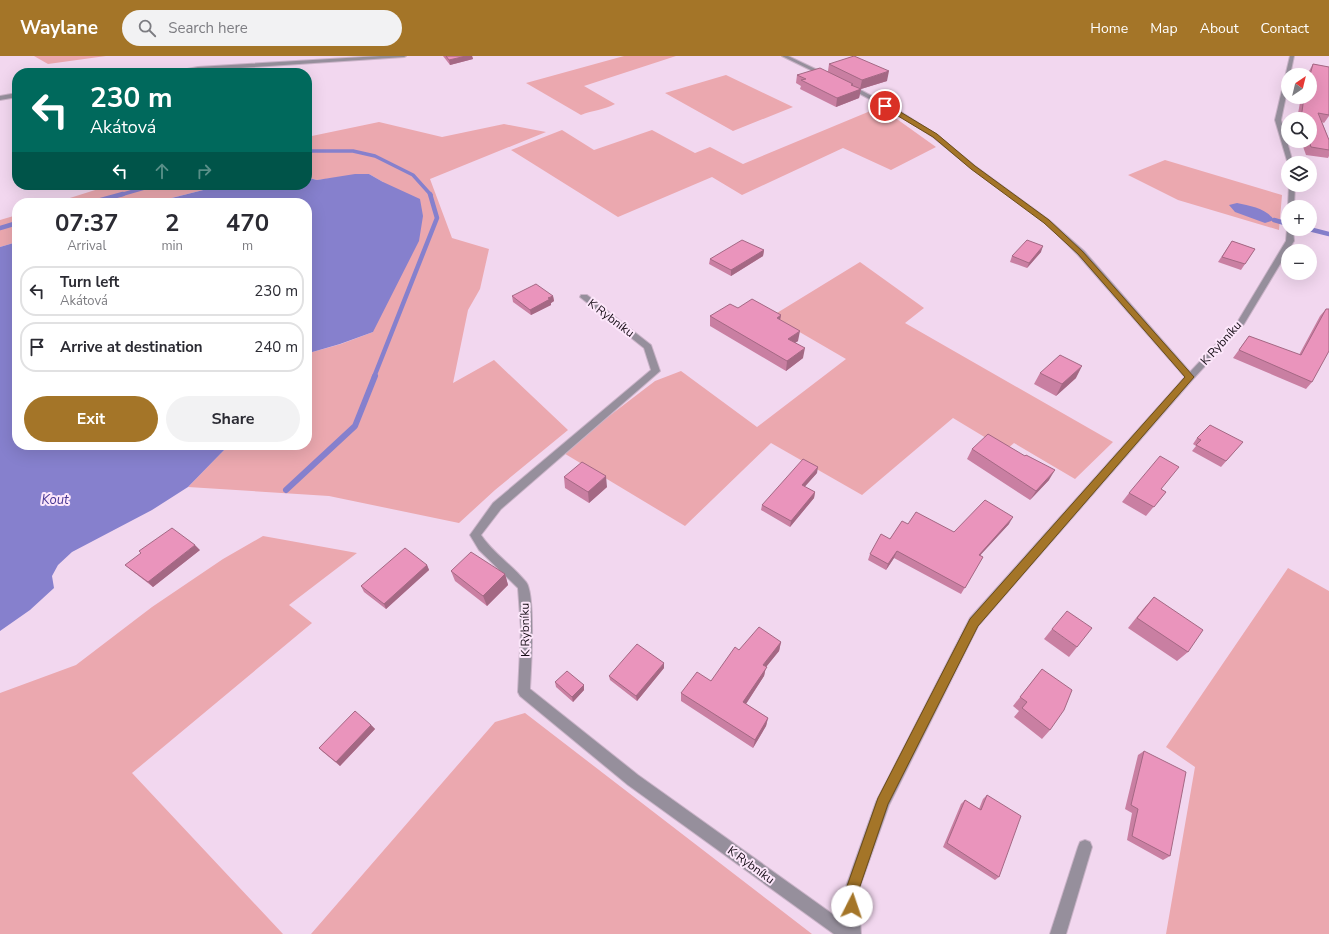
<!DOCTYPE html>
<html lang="en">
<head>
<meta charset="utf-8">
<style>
	:root { --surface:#fff; --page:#f2f2f3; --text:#2b2b33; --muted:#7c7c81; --line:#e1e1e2; --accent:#a47528 }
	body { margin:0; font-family:"Nunito Sans",sans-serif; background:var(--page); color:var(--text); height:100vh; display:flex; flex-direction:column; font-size:15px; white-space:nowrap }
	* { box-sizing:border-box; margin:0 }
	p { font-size:13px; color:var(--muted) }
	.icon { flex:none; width:22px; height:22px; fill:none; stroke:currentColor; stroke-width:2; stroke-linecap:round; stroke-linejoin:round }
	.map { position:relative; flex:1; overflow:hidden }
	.sheet { position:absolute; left:12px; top:142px; width:300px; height:252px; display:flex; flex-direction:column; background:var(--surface); border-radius:16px; box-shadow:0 4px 16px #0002 }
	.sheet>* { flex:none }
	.top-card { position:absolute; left:12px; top:12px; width:300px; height:122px; border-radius:16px; box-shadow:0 4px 16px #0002; background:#00695c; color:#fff; overflow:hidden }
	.needle { width:26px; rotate:35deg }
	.tools { position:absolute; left:1281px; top:12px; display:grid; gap:8px }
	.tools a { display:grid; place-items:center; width:36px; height:36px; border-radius:50%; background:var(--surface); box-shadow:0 4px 16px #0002; font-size:20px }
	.pin { position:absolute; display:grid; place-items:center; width:34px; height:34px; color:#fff; margin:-17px; border:2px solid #fff; border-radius:50%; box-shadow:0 1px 4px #0007 }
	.me { position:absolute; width:44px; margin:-22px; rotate:4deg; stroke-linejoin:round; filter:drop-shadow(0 0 3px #0008) }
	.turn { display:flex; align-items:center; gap:14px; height:84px; padding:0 12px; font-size:18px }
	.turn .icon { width:52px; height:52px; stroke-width:2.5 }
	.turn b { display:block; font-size:28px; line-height:34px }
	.lanes { display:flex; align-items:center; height:38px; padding:0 12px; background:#0003; justify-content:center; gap:20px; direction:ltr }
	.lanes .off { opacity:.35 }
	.eta { display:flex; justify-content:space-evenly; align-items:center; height:68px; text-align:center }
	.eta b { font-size:24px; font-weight:700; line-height:28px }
	.action { display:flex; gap:8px; margin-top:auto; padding:8px 12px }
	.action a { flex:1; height:46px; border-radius:24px; background:var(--accent); color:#fff; font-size:16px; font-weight:700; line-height:46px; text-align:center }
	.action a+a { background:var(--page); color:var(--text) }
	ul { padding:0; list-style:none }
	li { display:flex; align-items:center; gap:12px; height:50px; margin:0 8px 6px; padding:0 4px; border:2px solid var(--line); border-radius:16px }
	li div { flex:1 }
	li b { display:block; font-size:15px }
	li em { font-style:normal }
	header { display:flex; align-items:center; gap:24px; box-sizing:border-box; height:56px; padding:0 20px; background:var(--accent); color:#fff }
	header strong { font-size:19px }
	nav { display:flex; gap:22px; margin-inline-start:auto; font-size:14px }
	.search { width:280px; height:36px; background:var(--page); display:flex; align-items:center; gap:10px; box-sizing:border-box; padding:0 14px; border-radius:22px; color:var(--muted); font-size:15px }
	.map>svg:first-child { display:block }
</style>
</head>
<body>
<header>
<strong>Waylane</strong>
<div class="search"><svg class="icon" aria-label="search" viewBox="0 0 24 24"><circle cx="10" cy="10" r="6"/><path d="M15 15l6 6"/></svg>Search here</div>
<nav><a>Home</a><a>Map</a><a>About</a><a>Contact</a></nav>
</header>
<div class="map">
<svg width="1329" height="878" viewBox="0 0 1329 878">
	<rect width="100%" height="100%" fill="#f2d7ef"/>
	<path fill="#eba8af" d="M34 0H106L48 8Z
		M624 0H676L584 30 615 48C604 54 593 54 581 59L526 27Z
		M726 19 793 51 733 75 665 37Z
		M880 51 936 91 891 114 843 92 742 139 712 121 618 161 511 94 562 74 594 94 652 74 695 97 710 91 743 108Z
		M379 66 442 81 504 68 546 76 430 123 452 182 489 193 480 233 468 254 453 327 494 304 568 374 495 434 459 467 329 440 188 431 229 389H307V299L309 297 341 288 373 276 383 126 369 118 317 124 309 122 307 81Z
		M1165 104 1282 139 1279 174 1178 144 1128 119Z
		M111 129H223L152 147H54Z
		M17 159V186L0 191V164Z
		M860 206 924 252 905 267 1113 386 1075 423 1014 387 1006 394 953 362 862 439 771 387 685 470 562 396 655 325 681 315 757 371 846 303 772 260Z
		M263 480 357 497 289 549 312 567 132 717 283 878H0V637L76 609 152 551 223 503Z
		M1288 512 1329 535V878H1166L1195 711 1166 691Z
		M525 657 812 878H311L495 666Z"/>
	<path fill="#8680cd" d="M307 118 309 122 317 124 355 118H369L383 126 420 143 423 160 419 185 373 276 340 288 309 297 307 299V147H152L223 129H307Z
		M1237 147C1250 150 1266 152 1274 164L1265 167 1235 156 1229 149Z
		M17 186V389H229L188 431 152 454 72 496 58 509 52 520 54 532 30 554 0 575V191Z"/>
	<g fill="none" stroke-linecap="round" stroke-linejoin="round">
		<path stroke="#8680cd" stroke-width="3.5" d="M307 95H353L375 100 413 119 431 139
			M120 139 155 129"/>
		<path stroke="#8680cd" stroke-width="4.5" d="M90 147 123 138
			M1274 164 1288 168
			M0 172 17 167
			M1309 173 1329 178
			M374 321 437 162 430 138"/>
		<path stroke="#8680cd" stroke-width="6" d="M286 434 355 370 375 320"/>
		<g stroke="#cab3c8" stroke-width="2">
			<path id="lane" d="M1085 784 1090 786 1092 791 1066 878H1050L1078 791 1080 786Z"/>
		</g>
		<g stroke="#cab3c8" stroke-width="2">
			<path id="street" d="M380 0H406L404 1 166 17 198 11Z
				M782 0H788L828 19 823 20Z
				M1290 0H1294L1290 19H1288V30L1281 64 1293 107H1288V108L1275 64Z
				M847 29H851L898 54 937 79 975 110 1049 164 1084 195 1190 316 1238 265 1286 185 1287 173 1288 171V173H1293L1294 185 1244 268 1193 323 978 570 889 749 858 836 861 878H834L628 729 520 640 518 636 521 573 518 532 479 494 470 479 493 447 651 314 644 292 580 241 581 239H587L651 289 660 315 501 453 481 479C493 497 512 509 526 526 536 538 531 615 530 633L638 719 845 867 844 836 876 746 970 562 1185 321 1078 199 1045 166 971 112 933 81 894 56 847 31Z
				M17 37V41L0 44V40Z
				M1289 129H1295L1294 151H1288Z"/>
		</g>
		<use href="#lane" fill="#968f9c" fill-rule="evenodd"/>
		<use href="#street" fill="#968f9c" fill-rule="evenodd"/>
	</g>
	<path fill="#c97fa2" d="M443 0H472L473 3 450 9Z
		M829 8 887 25 861 33 859 42 836 51 800 33 801 30 796 27 797 19 828 15Z
		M1313 8 1329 11V60L1324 67 1322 66 1329 84V100L1328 102 1306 99 1301 85H1310V63H1297L1301 41H1310V19H1308L1309 15Z
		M1232 185 1255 193 1241 214 1218 206Z
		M764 194 763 200 731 220 709 208 710 203Z
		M1041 196 1027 212 1010 206 1012 200Z
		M512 240H553L554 245 551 247V249L531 259 513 246Z
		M738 252 781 259 780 264 798 285 795 287 803 302 786 315 710 270V260Z
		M1326 253 1312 326 1306 333 1233 302 1249 280 1299 299 1320 260Z
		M1040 317 1076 322 1056 340 1034 328Z
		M1197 382 1243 386 1221 411 1192 395 1196 390 1193 388Z
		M972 393 1049 424 1030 444 967 403Z
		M817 417 804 431 815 436 814 442 790 471 761 454 762 449Z
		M564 421 607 431 589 447 565 432Z
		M1161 433 1166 436 1146 460 1122 446 1129 437Z
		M908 468 954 476 1009 468 980 499 983 501 961 538 894 502 886 514 868 504 870 498Z
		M200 494 153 531 131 514 125 509Z
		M427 509 429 514 386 553 364 536 361 530Z
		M451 515 505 518 508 529 487 550 455 525Z
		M1154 541 1188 596 1177 605 1128 572 1144 552Z
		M1052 573 1077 591 1069 601 1044 583Z
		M781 586 779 595 766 611 764 620 746 648 768 662 766 670 753 692 681 645V637L711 625 739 594Z
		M664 612 637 645 610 624 609 620Z
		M1042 613 1050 674 1042 683 1014 661 1019 655 1013 650Z
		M555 626 584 634 573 646 556 631Z
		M371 669 375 673 340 710 323 696 319 692Z
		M1144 695 1170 800 1163 804 1127 784 1132 757 1125 753 1138 699Z
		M987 739 999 821 995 824 943 791 961 748 965 744 979 753 983 743Z"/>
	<path fill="#a46884" d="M466 0H472L473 3 450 9 449 4Z
		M889 15 887 25 861 33 859 42 836 51 837 42 851 29 853 28 852 36 860 33 862 24Z
		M1043 190 1041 196 1027 212 1029 207Z
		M764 194 763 200 731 220V214Z
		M553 240 554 245 551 247V249L531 259 530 254Z
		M781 259 779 269 777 262Z
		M800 275 798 285 787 292 788 283Z
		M805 292 803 302 786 315 787 305Z
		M1082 310 1076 322 1056 340 1062 328Z
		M818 411 817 417 801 435 802 429Z
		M1055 414 1049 424 1030 444 1036 435Z
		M606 420 607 431 589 447 588 436Z
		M815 436 814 442 790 471 791 465Z
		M1013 461 1009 468 975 505 979 499Z
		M195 489 200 494 153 531 148 526Z
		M897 495 894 502 886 514 888 508Z
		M427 509 429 514 386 553 384 548Z
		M505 518 508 529 487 550 483 540Z
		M781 586 779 595 766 611 764 620 742 654 743 646 763 609Z
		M664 607V612L637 645 636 640Z
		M584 629V634L573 646 572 641Z
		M768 662 766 670 753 692 755 684Z
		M371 669 375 673 340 710 336 706Z"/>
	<path fill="#ea94bc" stroke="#a46884" d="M446 0H466L449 4Z
		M854 0 889 15 862 24 829 8Z
		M1313 8 1329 11V59L1318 57 1329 84V94L1311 91 1309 85H1310V63H1301L1304 41H1310V19Z
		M820 12 853 28 851 29 861 33 837 42 801 24 806 23 797 19Z
		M742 184 764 194 731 214 710 203Z
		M1027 184 1043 190 1029 207 1012 200Z
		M1232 185 1255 193 1245 208 1222 201Z
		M536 228 553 240 548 242 550 243 530 254 512 240Z
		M752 243 781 259 777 262 800 275 788 283 805 292 787 305 710 260 730 248 738 252Z
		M1326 253H1329V295L1312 326 1239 294 1249 280 1301 299Z
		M1060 299 1082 310 1062 328 1040 317Z
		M1210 369 1243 386 1226 405 1196 389 1201 384 1197 382Z
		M988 378 1025 400 1026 399 1055 414 1036 435 972 393Z
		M1160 400 1179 411 1161 433 1166 436 1154 451 1129 437Z
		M803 403 818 411 802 429 815 436 791 465 762 449Z
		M582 406 606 420 588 436 564 421Z
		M985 444 1013 461 979 499 983 501 965 532 897 495 888 508 870 498 881 478 890 483 902 465 908 468 916 456 954 476Z
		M172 472 195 489 148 526 125 509 141 497 139 495Z
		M405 492 427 509 384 548 361 530Z
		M471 496 505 518 483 540 451 515Z
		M1154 541 1203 574 1188 596 1137 562Z
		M1067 555 1092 572 1077 591 1052 573Z
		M759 571 781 586 763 609 767 611 743 646 768 662 755 684 681 637 697 616 711 625 735 591 739 594Z
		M637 588 664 607 636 640 609 620Z
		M1042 613 1072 634 1064 654 1050 674 1022 652 1027 646 1020 641Z
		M567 615 584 629 572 641 555 626Z
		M355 655 371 669 336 706 319 692Z
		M1144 695 1186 716 1170 800 1132 780 1138 753 1131 749Z
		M987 739 1021 760 999 821 947 787 965 744 981 754Z"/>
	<path fill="#a47528" stroke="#6b4c1a" d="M883 48H887L937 78 975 110 1049 164 1083 196 1194 321 978 570 888 748 858 836V850L857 855 852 857 847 855 845 836 878 742 970 563 1185 321 1078 198 1044 167 971 113 933 81 883 51Z"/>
	<g text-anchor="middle" stroke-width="4" stroke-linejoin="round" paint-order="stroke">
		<g font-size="12" fill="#160d16" stroke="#fce6fa">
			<text transform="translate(611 262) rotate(37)" y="4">K Rybníku</text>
			<text transform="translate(1221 287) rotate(-48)" y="4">K Rybníku</text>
			<text transform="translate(525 574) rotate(-91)" y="4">K Rybníku</text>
			<text transform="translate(751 809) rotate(36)" y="4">K Rybníku</text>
		</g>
		<g font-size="13" font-style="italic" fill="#483894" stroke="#fce6fa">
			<text x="55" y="448">Kout</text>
		</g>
	</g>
</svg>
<div class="tools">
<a><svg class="needle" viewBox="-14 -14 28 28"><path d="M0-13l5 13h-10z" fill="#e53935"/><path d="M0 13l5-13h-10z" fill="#7c7c81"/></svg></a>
<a><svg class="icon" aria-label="search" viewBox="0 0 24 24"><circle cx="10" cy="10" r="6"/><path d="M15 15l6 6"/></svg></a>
<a><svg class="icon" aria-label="layers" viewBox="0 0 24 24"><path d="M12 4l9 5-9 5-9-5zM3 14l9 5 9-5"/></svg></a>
<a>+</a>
<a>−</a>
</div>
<div class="pin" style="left:885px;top:50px;background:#d93025"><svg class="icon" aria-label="arrive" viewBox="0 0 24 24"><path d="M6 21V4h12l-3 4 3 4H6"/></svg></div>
<svg class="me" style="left:852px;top:850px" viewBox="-20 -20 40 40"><circle r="19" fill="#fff"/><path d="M0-13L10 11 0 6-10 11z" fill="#a47528"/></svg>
<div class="top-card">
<div class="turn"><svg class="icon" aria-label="left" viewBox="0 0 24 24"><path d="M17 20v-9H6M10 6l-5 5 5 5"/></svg><div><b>230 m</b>Akátová</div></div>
<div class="lanes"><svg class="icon" aria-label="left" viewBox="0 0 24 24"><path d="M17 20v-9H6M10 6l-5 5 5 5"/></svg><svg class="icon off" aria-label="ahead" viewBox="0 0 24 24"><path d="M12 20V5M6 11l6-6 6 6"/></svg><svg class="icon off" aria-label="right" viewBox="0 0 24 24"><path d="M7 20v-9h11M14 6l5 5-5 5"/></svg></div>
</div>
<section class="sheet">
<div class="eta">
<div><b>07:37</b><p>Arrival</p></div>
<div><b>2</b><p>min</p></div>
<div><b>470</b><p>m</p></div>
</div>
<ul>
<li><svg class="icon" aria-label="left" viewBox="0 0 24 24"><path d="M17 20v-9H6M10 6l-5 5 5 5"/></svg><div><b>Turn left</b><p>Akátová</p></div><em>230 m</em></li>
<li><svg class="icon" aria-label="arrive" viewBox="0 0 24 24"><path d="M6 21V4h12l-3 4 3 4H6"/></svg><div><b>Arrive at destination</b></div><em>240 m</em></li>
</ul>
<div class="action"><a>Exit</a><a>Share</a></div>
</section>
</div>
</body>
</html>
